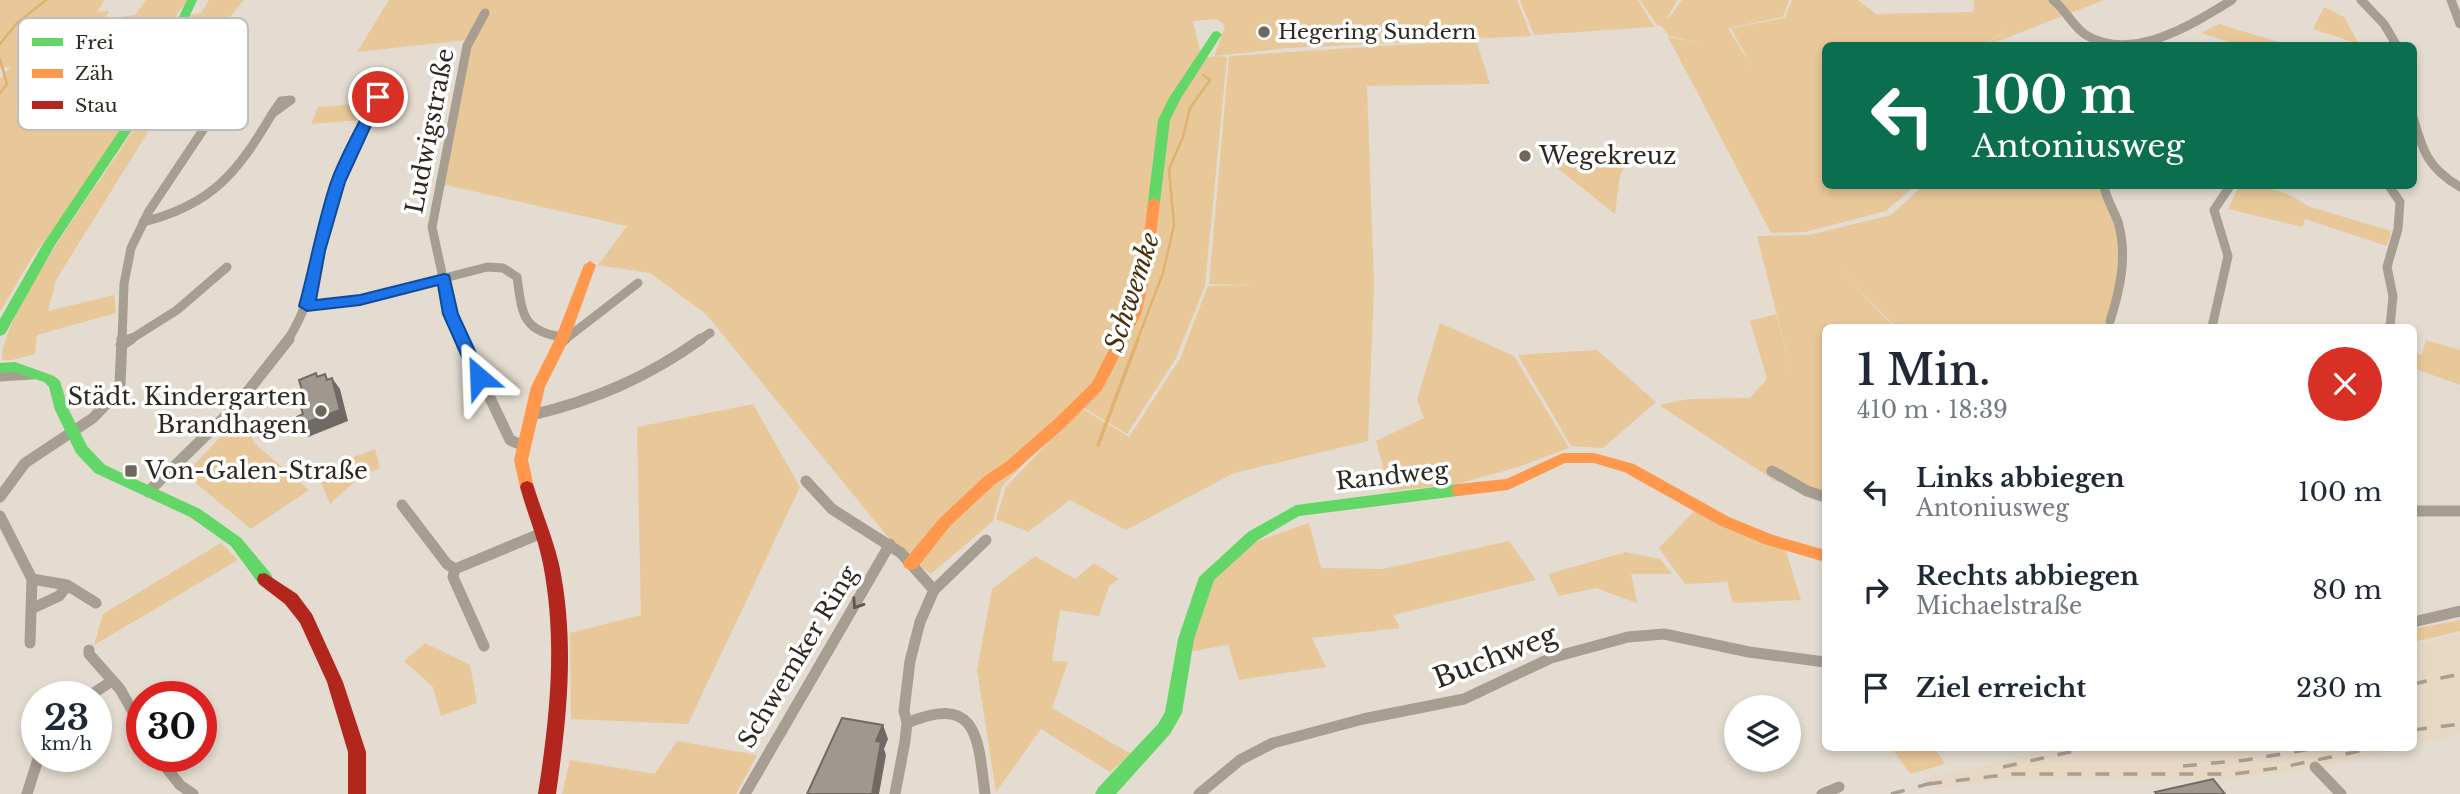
<!DOCTYPE html>
<html lang="de">
<head>
<meta charset="utf-8">
<style>
	:root { --surface:#fff; --page:#f6f6f7; --text:#1f2937; --muted:#747a83 }
	body { margin:0; font-family:"Libre Baskerville",serif; background:var(--page); color:var(--text); height:100vh; display:flex; flex-direction:column; font-size:26px; white-space:nowrap }
	* { box-sizing:border-box; margin:0 }
	p { font-size:23px; color:var(--muted) }
	.icon { flex:none; width:38px; height:38px; fill:none; stroke:currentColor; stroke-width:2; stroke-linecap:round; stroke-linejoin:round }
	.map { position:relative; flex:1; overflow:hidden }
	.sheet { position:absolute; left:1822px; top:324px; width:595px; height:427px; display:flex; flex-direction:column; background:var(--surface); border-radius:10px; box-shadow:0 4px 10px #0003 }
	.sheet>* { flex:none }
	.guide { position:absolute; left:1822px; top:42px; width:595px; height:147px; border-radius:10px; box-shadow:0 4px 10px #0003; background:#0b6e4f; color:#fff; overflow:hidden }
	.tools { position:absolute; left:1724px; top:695px; display:grid; gap:14px }
	.tools a { display:grid; place-items:center; width:77px; height:77px; border-radius:50%; background:var(--surface); box-shadow:0 4px 10px #0003; font-size:35px }
	.speed { position:absolute; left:21px; top:681px; display:flex; gap:14px; font-size:35px; font-weight:700; text-align:center }
	.speed>* { display:grid; place-content:center; width:91px; height:91px; border-radius:50%; background:var(--surface); box-shadow:0 4px 10px #0003; line-height:1 }
	.speed small { font-size:18px; font-weight:400 }
	.speed .limit { border:10px solid #d22; background:#fff; color:#111 }
	.pin { position:absolute; display:grid; place-items:center; width:60px; height:60px; color:#fff; margin:-30px; border:4px solid #fff; border-radius:50%; box-shadow:0 2px 7px #0007 }
	.me { position:absolute; width:77px; margin:-38px; rotate:334deg; stroke-linejoin:round; filter:drop-shadow(0 0 5px #0008) }
	.turn { display:flex; align-items:center; gap:24px; height:147px; padding:0 35px; font-size:32px }
	.turn .icon { width:91px; height:91px; stroke-width:2.5 }
	.turn b { display:block; font-size:49px; line-height:60px }
	.round { display:grid; place-items:center; flex:none; width:74px; height:74px; border-radius:37px; background:var(--page) }
	.headline { display:flex; align-items:center; justify-content:space-between; height:119px; padding:0 35px }
	h1 { font-size:42px; font-weight:600; line-height:52px }
	ul { padding:0; list-style:none }
	li { display:flex; align-items:center; gap:21px; height:98px; padding:0 35px }
	li div { flex:1 }
	li b { display:block; font-size:26px }
	li em { font-style:normal }
	.map>svg:first-child { display:block }
</style>
</head>
<body>
<div class="map">
<svg width="2460" height="794" viewBox="0 0 2460 794">
	<rect width="100%" height="100%" fill="#e4dcd0"/>
	<path fill="#e7d8c4" d="M2460 634V734L2413 746V645Z
		M2060 747H2406L2324 767 2230 779H2015L1931 789 1924 779Z"/>
	<path fill="#e8c799" fill-rule="evenodd" d="M0 0H105L97 12 109 11 105 19 135 15 146 0H188L177 14 146 89 94 174 31 259 0 312V79L10 67 0 68Z
		M209 0H244L189 66 56 280 48 311 114 295 116 313 37 335 35 354 12 360H2C0 321 83 205 106 171 128 139 150 105 168 70 177 53 182 33 189 15L201 13Z
		M389 0H1517L1531 36 1287 48 1215 56 1227 57 1205 286 1176 358 1127 434 1081 406 1002 486 993 521 931 574 901 553 706 314 650 273 598 265 627 226 441 184 466 40 357 52ZM1217 19 1225 26 1214 57H1197L1200 51 1193 21Z
		M1520 0H1638L1654 27 1534 35Z
		M1640 0H1677L1668 17H1663L1669 18 1682 0H1789L1783 17 1728 28 1751 66 1731 28 1785 18 1792 0H1858L1876 14 1973 12 1974 0H2104L1988 45H1984L2009 29 1982 45 1825 46V186H1915L1886 211 1805 232 1771 233 1668 37 1699 43 1669 36 1662 26 1657 25Z
		M2324 7 2344 17 2359 44 2313 29Z
		M2219 24 2289 45H2238L2201 33Z
		M1476 40 1490 84 1367 86 1374 285 1368 441 1234 473 1126 530 1070 500 1028 532 996 519 1006 487 1081 408 1129 437 1180 359 1208 286 1254 285 1209 284 1229 56Z
		M369 103 360 120 311 124 318 107Z
		M1611 150 1625 166 1620 175 1615 214 1550 162Z
		M1923 186H2102C2122 235 2128 278 2104 327H1896L1839 269 1894 327H1825V494L1775 481 1659 405 1689 399 1750 398 1767 379 1750 321 1776 314 1792 374 1757 236 1809 235 1891 215Z
		M2239 186C2261 185 2290 191 2307 206L2391 231 2387 246 2305 219 2303 227 2228 209Z
		M1440 323 1514 356 1569 448 1518 467 1457 484 1390 491 1376 441 1424 418 1417 400Z
		M2426 340 2460 350V385L2413 368V353L2422 355Z
		M1597 350 1656 402 1603 448 1571 446 1518 355Z
		M753 404 800 487 688 724 571 719 570 633 641 615 637 427Z
		M233 424 253 438 254 443 309 490 251 529 185 474Z
		M375 449 380 468 362 475 330 504 319 478 340 462Z
		M1694 511 1786 551 1801 600 1733 603 1727 582 1685 584 1659 548Z
		M1309 523 1321 568 1383 569 1509 541 1536 580 1393 615 1400 628 1312 638 1326 667 1239 680 1228 645 1187 652 1209 586 1243 546Z
		M221 543 238 560 94 645 103 614Z
		M1626 552 1660 559 1672 574H1631L1637 603 1596 588 1559 596 1548 574Z
		M1035 556 1075 579 1094 563 1119 579 1109 586 1099 616 1060 610 1052 661 1068 662 1052 708 1131 754 1110 772 1041 729 996 792 977 670 992 589Z
		M2460 620V631L2413 642V629Z
		M425 643 470 665 477 703 441 716 433 687 404 661Z
		M677 741 757 755 736 794H562L570 760 655 774Z
		M1891 747H1934L1945 764 1910 774Z"/>
	<g fill="none" stroke-linecap="round" stroke-linejoin="round">
		<path stroke="#dfb26d" stroke-width="2.5" d="M0 44 17 23 46 0
			M0 59 7 84 0 93
			M1137 341 1163 273 1174 225 1169 169 1183 137 1190 108 1210 80 1203 75"/>
		<path stroke="#dfb26d" stroke-width="3.5" d="M1098 445 1138 339"/>
		<path stroke="#a79e92" stroke-width="9" d="M2053 0C2066 10 2073 27 2086 35 2132 63 2193 24 2232 0
			M2361 0 2384 24 2397 46
			M2451 0 2460 24
			M291 100 272 114 281 101Z
			M2413 117C2423 152 2428 168 2460 187
			M2104 186C2106 199 2114 210 2118 222 2128 255 2120 290 2110 321
			M2389 186 2400 202 2398 229 2387 267 2393 296 2390 327
			M143 222C212 205 238 172 272 114
			M307 306 360 300 487 267 503 268 517 277C522 313 522 332 563 337
			M2212 327 2228 256 2214 210 2230 186
			M122 341 124 284 131 248 149 211 241 73 236 71 227 75 236 80
			M128 341 177 310 227 267
			M287 341C319 293 319 235 338 182 351 144 372 110 389 74
			M463 341 451 315 432 227 467 46 485 13
			M563 341 638 283
			M698 341 710 333"/>
		<path stroke="#a79e92" stroke-width="11" d="M462 339 510 440 524 446
			M560 343 565 339
			M121 345 131 339
			M0 376 32 374
			M532 415C595 400 648 377 701 339
			M1772 471 1807 491 1825 497
			M806 481 832 509 901 553 934 590
			M148 492 237 405 289 339
			M0 497 25 463 93 418 113 397 120 384 122 339
			M402 505 447 564 455 569
			M2413 511H2460
			M0 516 32 579 67 585 96 603
			M455 569 542 533
			M455 569 453 577 484 646
			M33 608 59 596 67 586
			M2413 622 2460 611
			M30 643 32 579
			M89 650V654L120 689 142 728
			M89 696 112 681
			M907 723C978 693 978 738 985 794
			M157 756 180 785 193 794
			M2315 767 2341 794
			M27 794 39 756
			M745 794 890 544
			M895 794 905 741 907 723 904 711 910 661 920 622 934 590 986 540
			M1199 794 1240 760 1273 743 1363 719 1464 699 1551 658 1628 637 1664 634 1749 652 1825 662
			M1822 794 1839 787"/>
		<path fill="#63d668" fill-rule="evenodd" d="M187 0H197L148 106 55 245 5 334 0 336V319L43 244 136 106Z
			M1217 31 1222 34 1181 98 1170 120 1160 202 1158 205H1150L1148 202 1158 120 1169 98 1213 32Z
			M15 362 54 376 60 381 69 410 87 446 105 465 200 509 241 538 271 574 273 579 271 584 265 585 259 584 231 546 190 517 95 473 76 453 55 410 49 387 44 382 14 372 0 373V363Z
			M1458 484 1463 486 1465 490 1463 494 1458 496 1299 516 1258 540 1214 580 1194 639 1182 713 1170 734 1116 794H1095L1098 788 1158 724 1165 712 1178 639 1199 577 1248 532 1296 505Z"/>
		<path fill="#ff974d" fill-rule="evenodd" d="M1154 198 1160 202 1152 268 1141 314 1102 390 1064 428 1016 470 995 484 950 526 917 568 911 570 905 568 903 564 905 560 940 518 985 476 1006 462 1054 420 1092 383 1127 314 1140 268 1148 202Z
			M590 261 596 265 570 337 545 387 528 460 534 487 532 491H522L520 487 514 460 531 387 556 337 584 265Z
			M1563 453H1594L1634 464 1729 517 1773 535 1825 550V562L1764 544 1719 525 1624 472 1594 463H1565L1508 490 1458 496 1453 494 1451 490 1453 486 1458 484 1506 479Z"/>
		<path fill="#b3261e" fill-rule="evenodd" d="M527 481 532 483 534 487C542 513 553 538 559 564 575 641 567 717 556 794H538C550 717 558 641 543 564 538 538 527 513 520 487L522 483Z
			M265 573 297 594 312 614 343 682 366 752V794H348V752L327 682 300 623 285 604 259 584 257 579 259 574Z"/>
		<path stroke="#a69f94" stroke-width="3.5" stroke-dasharray="14 14" stroke-linecap="butt" d="M2413 684 2460 674
			M2413 730 2460 724
			M2183 766 2246 760 2323 747
			M2003 767 2092 747
			M1928 784 2012 774H2234L2278 768 2379 747
			M1891 794 1935 782"/>
	</g>
	<path fill="#6f6a64" d="M332 378 340 389 348 421 308 437 300 425Z
		M883 725 888 739 884 749 886 755 879 794H872L876 741Z"/>
	<path fill="#9e988f" stroke="#6f6a64" stroke-width="2" d="M316 373 317 377 325 374 327 380 332 378 340 410 300 425 297 417 303 414 296 392 302 390 299 380Z
		M842 718 883 725 876 741 881 742 872 794H807Z
		M2213 779 2225 794H2157L2155 792Z"/>
	<defs><path id="oneway-chevron" d="M-2-3.5L2.5 0L-2 3.5" fill="none" stroke-width="1.6" stroke-linecap="round" stroke-linejoin="round" transform="scale(1.75)"/></defs>
	<use stroke="#5e574e" href="#oneway-chevron" transform="translate(857 604) rotate(123)"/>
	<path fill="#1a73e8" stroke="#114b97" stroke-width="2" d="M378 93 384 97 345 182 325 251 316 300 360 295 444 274 449 275 458 314 487 377 485 381H473L471 377 443 314 438 285 360 305 307 311 299 306C310 266 317 225 330 185 340 155 358 126 372 97Z"/>
	<g fill="#6e675e" stroke="#fff" stroke-width="2.5">
		<circle cx="1264" cy="32" r="7"/>
		<circle cx="1525" cy="156" r="7"/>
		<circle cx="321" cy="411" r="7"/>
		<rect x="124" y="464" width="14" height="14" rx="3.5"/>
	</g>
	<g text-anchor="middle" stroke-width="7" stroke-linejoin="round" paint-order="stroke">
		<g font-size="21" fill="#2e2821" stroke="#fff" text-anchor="start">
			<text x="1278" y="39">Hegering Sundern</text>
		</g>
		<g font-size="24" fill="#2e2821" stroke="#fff">
			<text transform="translate(430 131) rotate(-79)" y="8">Ludwigstraße</text>
			<text transform="translate(1392 476) rotate(-6)" y="8">Randweg</text>
			<text transform="translate(798 657) rotate(-59)" y="8">Schwemker Ring</text>
		</g>
		<g font-size="24" fill="#2e2821" stroke="#fff" text-anchor="start">
			<text x="1539" y="164">Wegekreuz</text>
			<text x="307" y="405" text-anchor="end">Städt. Kindergarten<tspan x="307" dy="28">Brandhagen</tspan></text>
			<text x="145" y="479">Von-Galen-Straße</text>
		</g>
		<g font-size="26" font-style="italic" fill="#493008" stroke="#fff">
			<text transform="translate(1132 292) rotate(-72)" y="9">Schwemke</text>
		</g>
		<g font-size="28" fill="#2e2821" stroke="#fff">
			<text transform="translate(1495 656) rotate(-21)" y="10">Buchweg</text>
		</g>
	</g>
	<rect x="18" y="18" width="230" height="112" rx="10" fill="#fff" stroke="#c0bebc" stroke-width="2"/>
	<rect x="32" y="38" width="31" height="8" fill="#63d668"/>
	<rect x="32" y="69" width="31" height="9" fill="#ff974d"/>
	<rect x="32" y="101" width="31" height="8" fill="#b3261e"/>
	<g font-size="19" fill="#2e2821">
		<text x="75" y="49">Frei</text>
		<text x="75" y="80">Zäh</text>
		<text x="75" y="112">Stau</text>
	</g>
</svg>
<div class="tools">
<a><svg class="icon" aria-label="layers" viewBox="0 0 24 24"><path d="M12 4l9 5-9 5-9-5zM3 14l9 5 9-5"/></svg></a>
</div>
<div class="speed"><div>23<small>km/h</small></div><div class="limit">30</div></div>
<div class="pin" style="left:378px;top:97px;background:#d93025"><svg class="icon" aria-label="arrive" viewBox="0 0 24 24"><path d="M6 21V4h12l-3 4 3 4H6"/></svg></div>
<svg class="me" style="left:479px;top:377px" viewBox="-20 -20 40 40"><path d="M0-17L14 15 0 8-14 15z" fill="#1a73e8" stroke="#fff" stroke-width="4"/></svg>
<div class="guide">
<div class="turn"><svg class="icon" aria-label="left" viewBox="0 0 24 24"><path d="M17 20v-9H6M10 6l-5 5 5 5"/></svg><div><b>100 m</b>Antoniusweg</div></div>
</div>
<section class="sheet">
<div class="headline"><div><h1>1 Min.</h1><p>410 m · 18:39</p></div><a class="round" style="background:#d93025;color:#fff"><svg class="icon" aria-label="close" viewBox="0 0 24 24"><path d="M6 6l12 12M18 6L6 18"/></svg></a></div>
<ul>
<li><svg class="icon" aria-label="left" viewBox="0 0 24 24"><path d="M17 20v-9H6M10 6l-5 5 5 5"/></svg><div><b>Links abbiegen</b><p>Antoniusweg</p></div><em>100 m</em></li>
<li><svg class="icon" aria-label="right" viewBox="0 0 24 24"><path d="M7 20v-9h11M14 6l5 5-5 5"/></svg><div><b>Rechts abbiegen</b><p>Michaelstraße</p></div><em>80 m</em></li>
<li><svg class="icon" aria-label="arrive" viewBox="0 0 24 24"><path d="M6 21V4h12l-3 4 3 4H6"/></svg><div><b>Ziel erreicht</b></div><em>230 m</em></li>
</ul>
</section>
</div>
</body>
</html>
